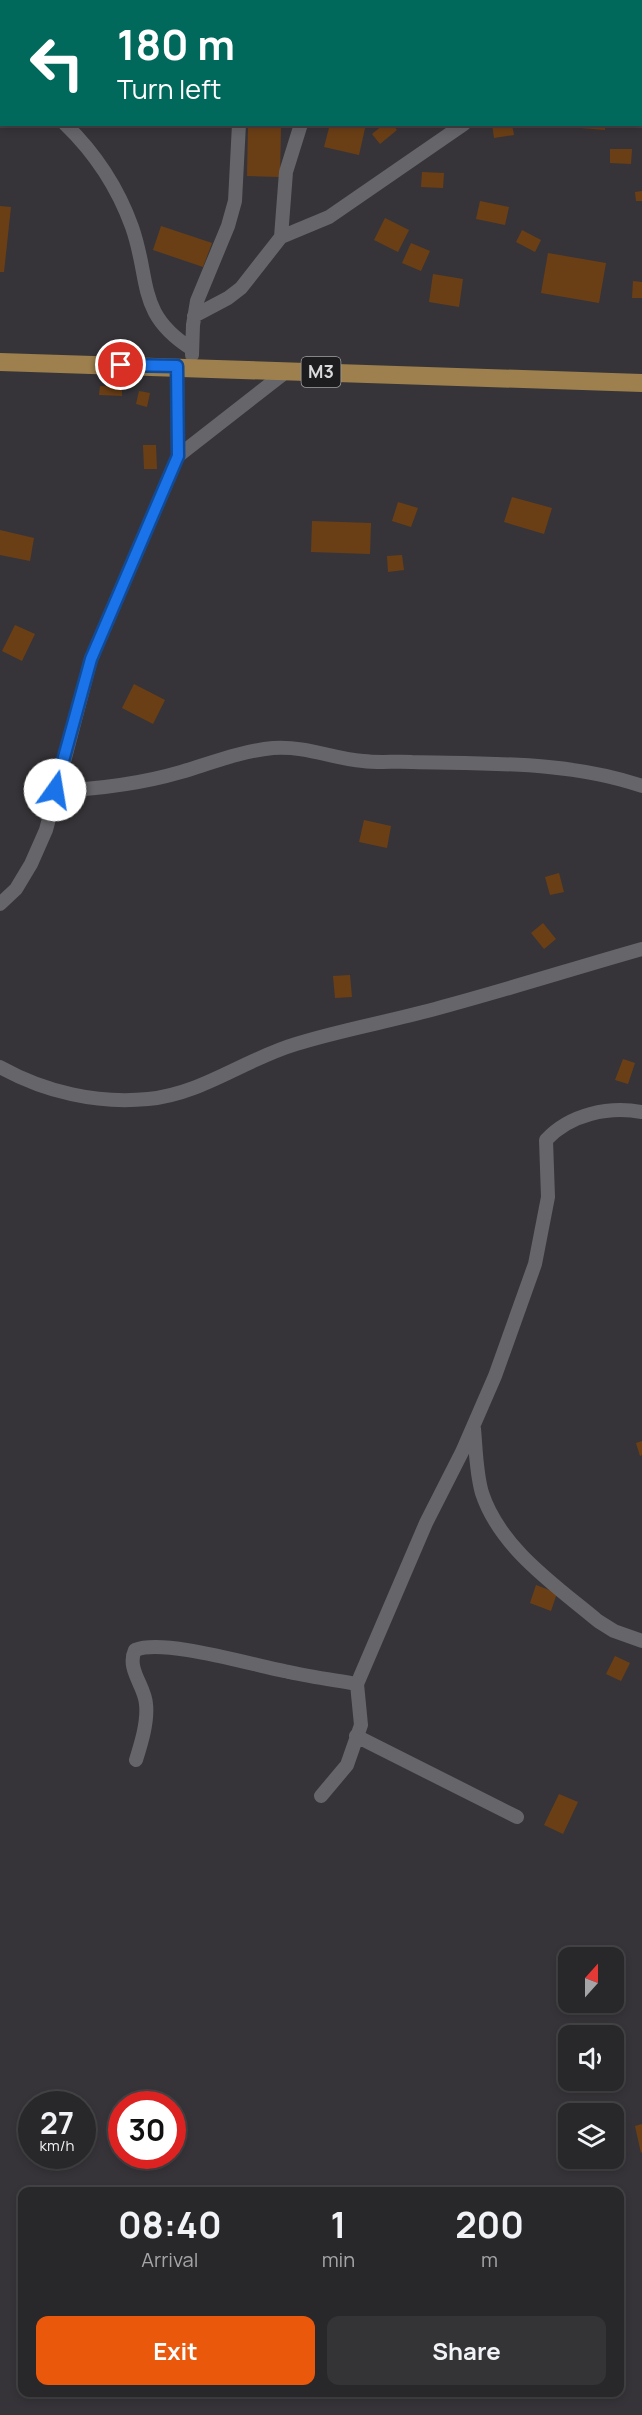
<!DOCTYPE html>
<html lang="en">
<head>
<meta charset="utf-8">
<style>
	:root { --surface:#28272a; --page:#343336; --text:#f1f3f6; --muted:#a5a5a8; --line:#444447; --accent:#ea580c }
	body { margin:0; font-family:Manrope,sans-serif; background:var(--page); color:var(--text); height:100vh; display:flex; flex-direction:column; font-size:22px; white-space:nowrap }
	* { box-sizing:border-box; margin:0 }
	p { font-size:20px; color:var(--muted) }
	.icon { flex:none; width:33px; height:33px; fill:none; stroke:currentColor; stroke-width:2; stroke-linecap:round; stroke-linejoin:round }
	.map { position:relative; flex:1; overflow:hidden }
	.panel { position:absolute; left:18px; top:2187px; width:606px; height:210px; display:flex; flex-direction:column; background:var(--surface); border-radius:12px; box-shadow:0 3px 9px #0003,0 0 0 2px var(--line) }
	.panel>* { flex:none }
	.top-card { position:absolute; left:0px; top:0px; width:642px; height:126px; box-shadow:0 3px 9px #0003,0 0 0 2px var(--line); background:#00695c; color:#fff; overflow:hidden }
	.needle { width:39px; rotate:21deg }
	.controls { position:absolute; left:558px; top:1947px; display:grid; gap:12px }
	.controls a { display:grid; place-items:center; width:66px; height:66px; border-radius:12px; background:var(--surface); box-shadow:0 3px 9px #0003,0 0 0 2px var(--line); font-size:30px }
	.speed { position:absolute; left:18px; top:2091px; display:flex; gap:12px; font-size:30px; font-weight:700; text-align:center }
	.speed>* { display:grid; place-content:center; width:78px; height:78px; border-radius:50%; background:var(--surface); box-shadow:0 3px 9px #0003,0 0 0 2px var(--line); line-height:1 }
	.speed small { font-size:15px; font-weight:400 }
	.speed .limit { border:9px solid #d22; background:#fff; color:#111 }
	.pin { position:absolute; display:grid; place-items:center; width:51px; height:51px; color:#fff; margin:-26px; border:3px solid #fff; border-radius:50%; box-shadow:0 2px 6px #0007 }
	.me { position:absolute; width:66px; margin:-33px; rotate:13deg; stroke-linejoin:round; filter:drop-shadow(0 0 4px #0008) }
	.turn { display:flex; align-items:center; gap:21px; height:126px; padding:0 18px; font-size:27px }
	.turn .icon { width:78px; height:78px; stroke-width:2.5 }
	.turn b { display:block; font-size:42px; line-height:51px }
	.eta { display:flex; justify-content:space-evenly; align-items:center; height:102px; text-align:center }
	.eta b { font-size:36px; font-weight:700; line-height:42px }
	.button { display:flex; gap:12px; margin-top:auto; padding:12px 18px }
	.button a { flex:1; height:69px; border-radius:12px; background:var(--accent); color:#fff; font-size:24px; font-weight:700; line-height:69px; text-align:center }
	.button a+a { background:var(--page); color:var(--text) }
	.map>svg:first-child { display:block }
</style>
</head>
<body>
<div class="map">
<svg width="642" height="2415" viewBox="0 0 642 2415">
	<rect width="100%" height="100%" fill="#363438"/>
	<path fill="#6b3f16" d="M330 124H366L359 155 324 147Z
		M384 124H392L397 130 380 144 372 134Z
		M492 124H512L514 135 494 138Z
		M581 124H605V130L581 128Z
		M248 127H281L280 177 247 176Z
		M610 149H632L631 164 610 163Z
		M422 172 444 173 443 188 421 187Z
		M642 191V201H636L635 192Z
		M480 201 509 207 505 225 476 219Z
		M0 206 11 207 4 272H0Z
		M385 218 409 230 398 252 374 240Z
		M161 226 212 243 203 267 153 250Z
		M522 230 541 240 535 252 516 242Z
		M411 243 430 251 421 271 402 263Z
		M548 253 606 263 599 303 541 293Z
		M433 274 463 279 459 307 429 302Z
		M633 281 642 282V298H632Z
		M100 386 122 387V396L99 395Z
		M139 391 150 393 147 407 136 404Z
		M143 445H156L157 469H144Z
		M512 497 552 508 544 534 504 522Z
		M398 502 418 508 411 527 392 521Z
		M312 521 371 523 370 554 311 552Z
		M0 530 34 538 30 561 0 555Z
		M402 555 404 570 388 572 387 556Z
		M15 625 35 634 22 661 2 651Z
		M134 684 165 700 153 724 122 708Z
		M364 820 391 826 387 848 359 842Z
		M559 873 564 892 550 895 545 877Z
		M543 923 556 939 544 949 531 933Z
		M350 975 352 997 335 998 333 976Z
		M623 1059 635 1063 628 1084 615 1080Z
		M642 1441V1455L640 1456 636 1443Z
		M536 1585 557 1593 551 1611 530 1603Z
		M615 1656 630 1663 621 1681 606 1674Z
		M559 1794 578 1802 563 1834 544 1825Z
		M642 2124V2152L641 2153 635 2126Z"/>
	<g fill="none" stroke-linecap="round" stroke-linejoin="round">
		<path stroke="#666569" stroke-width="14" d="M212 0V2
			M628 0V2
			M366 2 367 0
			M530 2V0
			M640 68 642 71
			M0 73 2 75
			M640 89H642
			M65 124C95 153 118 188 132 227 151 281 136 314 192 349
			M281 237 329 217 464 124
			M194 316 228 298 241 288 281 237 286 172 301 124
			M192 355 193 325 197 301 228 226 235 201 239 124
			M178 456 287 371
			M55 791C98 789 140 784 181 772 211 763 242 751 273 748 308 746 330 758 363 761 379 763 396 761 412 762 489 764 569 761 642 786
			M0 904 16 889 31 864 46 830 91 659 178 456 177 366
			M0 1067C45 1092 97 1104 148 1099 202 1094 245 1059 296 1044 344 1029 393 1021 442 1007 509 989 575 968 642 949
			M474 1429C476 1450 476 1472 482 1493 500 1548 555 1585 598 1621L614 1631 642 1641
			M356 1736 517 1817
			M136 1760C141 1744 148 1722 146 1704 145 1686 126 1669 135 1650 165 1638 255 1666 289 1672 311 1677 334 1680 357 1684
			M321 1796 347 1765 361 1725 357 1684 426 1523 462 1452 495 1376 535 1264 548 1197 546 1140C570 1114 609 1106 642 1112"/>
		<path stroke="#9d804d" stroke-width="18" d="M0 362 642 383"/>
	</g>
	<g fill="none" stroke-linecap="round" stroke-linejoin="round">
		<g stroke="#114b97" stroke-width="15">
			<path id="route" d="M55 790 91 659 178 456 177 366 121 365"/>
		</g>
		<use href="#route" stroke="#1a73e8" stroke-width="10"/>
	</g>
	<g text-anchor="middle" stroke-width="6" stroke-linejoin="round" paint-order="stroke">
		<rect fill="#1d1c1e" stroke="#a1a0a2" stroke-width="1.5" x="301.5" y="357" width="39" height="30" rx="4.5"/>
		<g font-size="18" font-weight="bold" fill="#dad9db">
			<text x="321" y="378">M3</text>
		</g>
	</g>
</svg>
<div class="controls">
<a><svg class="needle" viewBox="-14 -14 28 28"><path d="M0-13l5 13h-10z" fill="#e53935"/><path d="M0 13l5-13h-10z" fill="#a5a5a8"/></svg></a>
<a><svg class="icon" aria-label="sound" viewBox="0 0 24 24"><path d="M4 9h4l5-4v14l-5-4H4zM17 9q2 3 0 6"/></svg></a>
<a><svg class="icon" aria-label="layers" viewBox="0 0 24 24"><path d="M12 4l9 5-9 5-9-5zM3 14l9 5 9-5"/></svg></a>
</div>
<div class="speed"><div>27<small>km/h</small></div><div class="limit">30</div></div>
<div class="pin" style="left:121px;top:365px;background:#d93025"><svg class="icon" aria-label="arrive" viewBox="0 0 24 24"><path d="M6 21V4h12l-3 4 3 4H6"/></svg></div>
<svg class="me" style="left:55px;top:790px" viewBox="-20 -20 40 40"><circle r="19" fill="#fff"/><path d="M0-13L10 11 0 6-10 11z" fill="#1a73e8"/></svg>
<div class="top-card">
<div class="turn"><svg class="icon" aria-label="left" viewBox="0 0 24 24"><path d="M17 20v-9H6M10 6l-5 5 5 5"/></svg><div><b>180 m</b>Turn left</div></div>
</div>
<section class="panel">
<div class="eta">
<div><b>08:40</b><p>Arrival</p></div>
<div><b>1</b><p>min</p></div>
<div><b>200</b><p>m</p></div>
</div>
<div class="button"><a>Exit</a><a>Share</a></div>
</section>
</div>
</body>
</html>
